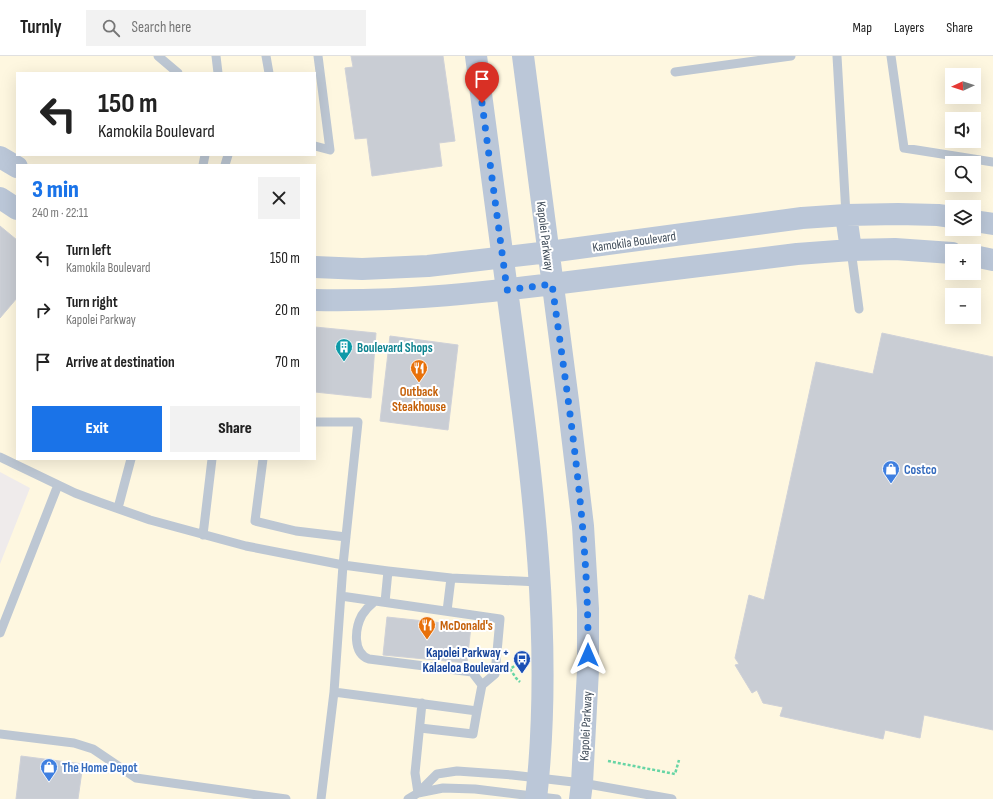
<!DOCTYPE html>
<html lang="en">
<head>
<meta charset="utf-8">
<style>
	:root { --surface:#fff; --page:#f2f2f2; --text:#222; --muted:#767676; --line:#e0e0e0; --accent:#1a73e8 }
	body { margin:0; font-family:"Sofia Sans Condensed",sans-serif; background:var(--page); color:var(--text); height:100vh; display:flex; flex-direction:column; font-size:15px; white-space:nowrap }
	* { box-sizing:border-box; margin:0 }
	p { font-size:13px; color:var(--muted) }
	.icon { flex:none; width:22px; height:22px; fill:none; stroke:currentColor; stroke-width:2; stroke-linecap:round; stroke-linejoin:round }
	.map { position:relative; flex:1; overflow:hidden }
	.panel { position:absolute; left:16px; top:108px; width:300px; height:296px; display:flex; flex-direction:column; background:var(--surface); border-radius:0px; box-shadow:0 4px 16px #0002 }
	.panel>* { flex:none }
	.top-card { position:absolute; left:16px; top:16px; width:300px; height:84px; border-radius:0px; box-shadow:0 4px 16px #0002; background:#fff; color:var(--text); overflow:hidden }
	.needle { width:26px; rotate:267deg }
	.tools { position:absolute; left:945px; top:12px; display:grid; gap:8px }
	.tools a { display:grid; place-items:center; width:36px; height:36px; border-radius:0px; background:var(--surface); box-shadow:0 4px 16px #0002; font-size:20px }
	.pin { position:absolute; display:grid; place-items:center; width:34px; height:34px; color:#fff; margin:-41px -17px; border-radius:50% 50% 50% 0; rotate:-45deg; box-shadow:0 0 4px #0007 }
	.pin .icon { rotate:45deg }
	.me { position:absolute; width:44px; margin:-22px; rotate:0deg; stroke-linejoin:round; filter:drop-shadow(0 0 3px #0008) }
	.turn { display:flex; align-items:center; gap:14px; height:84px; padding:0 16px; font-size:18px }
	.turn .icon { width:52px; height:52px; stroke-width:2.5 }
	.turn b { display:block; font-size:28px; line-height:34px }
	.round { display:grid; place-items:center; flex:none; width:42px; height:42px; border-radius:0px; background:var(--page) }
	.overview { display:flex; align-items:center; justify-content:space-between; height:68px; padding:0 16px }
	h1 { font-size:24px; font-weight:800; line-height:30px; color:var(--accent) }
	.primary-button { display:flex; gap:8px; margin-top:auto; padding:8px 16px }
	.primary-button a { flex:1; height:46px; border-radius:0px; background:var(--accent); color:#fff; font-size:16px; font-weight:800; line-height:46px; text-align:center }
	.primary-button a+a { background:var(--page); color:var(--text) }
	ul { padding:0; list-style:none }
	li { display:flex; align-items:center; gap:12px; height:52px; padding:0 16px }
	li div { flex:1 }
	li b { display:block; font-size:15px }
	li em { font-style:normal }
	header { display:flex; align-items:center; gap:24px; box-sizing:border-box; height:56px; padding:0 20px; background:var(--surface); border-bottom:1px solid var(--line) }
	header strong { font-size:19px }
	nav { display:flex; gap:22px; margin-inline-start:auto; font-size:14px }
	.search { width:280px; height:36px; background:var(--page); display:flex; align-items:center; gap:10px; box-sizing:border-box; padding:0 14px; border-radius:0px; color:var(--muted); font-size:15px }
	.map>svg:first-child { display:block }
</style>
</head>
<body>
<header>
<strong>Turnly</strong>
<div class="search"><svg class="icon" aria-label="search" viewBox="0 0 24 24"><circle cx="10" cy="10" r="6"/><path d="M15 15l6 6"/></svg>Search here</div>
<nav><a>Map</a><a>Layers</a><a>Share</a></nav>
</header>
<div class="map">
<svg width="993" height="743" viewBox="0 0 993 743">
	<rect width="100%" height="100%" fill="#efebeb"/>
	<path fill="#fef7e0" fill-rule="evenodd" d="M0 0H993V743H0V508L30 432 0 416ZM17 17H315V99H17ZM952 19H974V41H952ZM952 63H974V85H952ZM952 107H974V129H952ZM17 109H315V403H17ZM952 151H974V173H952ZM952 195H974V217H952ZM952 239H974V261H952Z"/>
	<path fill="#c9cdd4" stroke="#cfd1d8" d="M351 0H443L455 85 439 87 442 110 372 120 367 82 355 83 345 12 353 11Z
		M0 170 17 184V242L0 262Z
		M315 271 376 277 371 342 315 336Z
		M882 277 993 301V674L924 659 920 682 885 674 883 683 780 660 783 651 763 647 757 634 752 637 735 609 739 608 735 602 749 539 764 544 816 306 873 318Z
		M390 280 458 289 448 374 380 365Z
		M387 561 471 570 467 607 383 599Z
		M21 700 83 708 78 743H16Z"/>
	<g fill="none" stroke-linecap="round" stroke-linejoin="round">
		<path stroke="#67d5a5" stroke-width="2.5" stroke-dasharray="3 2" stroke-linecap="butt" d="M507 613H510L521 606
			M510 613 516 622 520 626
			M608 705 675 718 679 704"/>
		<path stroke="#bdc7d3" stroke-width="9" d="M158 0 178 17
			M216 0 218 17
			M266 0 269 17
			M837 0 846 159
			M891 0 904 92 993 106
			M675 16 791 0
			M315 90 330 94 318 0
			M203 109 205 99
			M225 109 228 99
			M851 194 859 253
			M315 366H358L343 509 334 636 321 743
			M0 401 75 437 99 446 150 464 246 490 343 509 388 515 451 522 539 526
			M263 403 255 465 296 475 346 481
			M118 452 131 403
			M203 479 212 403
			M375 545C370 549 366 553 362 559 355 572 352 597 369 603L472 616 482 629
			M385 546 388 515
			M447 555 451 522
			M0 577 58 429
			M334 636 477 655 482 629 495 618 500 563 341 540
			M420 672 473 678 477 655
			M0 678 74 687 93 693 136 722 286 743
			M418 737 443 732 475 733 557 743
			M418 737 415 717 422 647
			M408 743 418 737 437 718 457 715 512 719 582 727 672 743"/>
		<path stroke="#bbc7d8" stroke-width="22" d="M476 0C488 88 499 176 511 264 532 422 554 584 536 743
			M523 0 568 345 583 470 588 553V614L582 727 580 743
			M0 101 17 111
			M0 142 17 153
			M846 159 851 194
			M974 165 993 168
			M974 200 993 204
			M315 211 362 213 428 210 549 196 802 162 846 159 898 158 938 159 952 161
			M315 244C403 246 490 236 577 225 650 216 724 207 797 198L851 194 895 193 952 197"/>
	</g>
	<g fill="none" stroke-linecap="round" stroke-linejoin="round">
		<path stroke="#1a73e8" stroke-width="7" stroke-dasharray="0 12.6" d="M482 47 507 234 552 228C569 351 589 475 588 599"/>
	</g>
	<defs>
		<g id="building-pin" transform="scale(0.9)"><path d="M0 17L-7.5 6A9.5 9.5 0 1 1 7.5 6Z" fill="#0f9aa8" stroke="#fff"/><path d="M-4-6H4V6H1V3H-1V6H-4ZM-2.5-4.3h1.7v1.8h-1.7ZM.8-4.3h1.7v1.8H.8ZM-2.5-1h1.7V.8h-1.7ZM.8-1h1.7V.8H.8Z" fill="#fff"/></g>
		<g id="restaurant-pin" transform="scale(0.9)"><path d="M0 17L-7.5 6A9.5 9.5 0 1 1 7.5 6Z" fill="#e8710a" stroke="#fff"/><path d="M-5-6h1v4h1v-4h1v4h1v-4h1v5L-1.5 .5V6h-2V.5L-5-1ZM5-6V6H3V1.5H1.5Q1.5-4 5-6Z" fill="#fff"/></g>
		<g id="shop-pin" transform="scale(0.9)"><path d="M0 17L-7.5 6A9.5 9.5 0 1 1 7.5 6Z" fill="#3f7fe0" stroke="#fff"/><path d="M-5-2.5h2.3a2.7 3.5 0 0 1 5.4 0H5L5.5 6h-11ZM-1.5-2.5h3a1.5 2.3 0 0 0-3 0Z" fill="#fff"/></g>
		<g id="bus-pin" transform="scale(0.9)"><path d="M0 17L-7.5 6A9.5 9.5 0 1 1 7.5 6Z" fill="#1a4fb4" stroke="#fff"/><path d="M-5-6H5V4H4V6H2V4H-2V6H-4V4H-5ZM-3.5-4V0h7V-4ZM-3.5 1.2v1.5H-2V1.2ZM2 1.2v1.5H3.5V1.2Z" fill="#fff"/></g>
	</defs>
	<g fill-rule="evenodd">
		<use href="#building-pin" x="344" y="291"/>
		<use href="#restaurant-pin" x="419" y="312"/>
		<use href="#shop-pin" x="891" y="413"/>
		<use href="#restaurant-pin" x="427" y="569"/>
		<use href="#bus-pin" x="522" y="603"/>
		<use href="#shop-pin" x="49" y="711"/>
	</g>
	<g text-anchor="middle" stroke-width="4" stroke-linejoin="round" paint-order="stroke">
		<g font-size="13" fill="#424e5b" stroke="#fff">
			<text transform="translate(546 180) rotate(83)" y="5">Kapolei Parkway</text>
			<text transform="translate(634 185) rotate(-8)" y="5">Kamokila Boulevard</text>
			<text transform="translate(585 670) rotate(-87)" y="5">Kapolei Parkway</text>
		</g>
		<g font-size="13" font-weight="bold" fill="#0d838f" stroke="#fff" text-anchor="start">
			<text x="357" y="296">Boulevard Shops</text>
		</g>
		<g font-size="13" font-weight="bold" fill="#c56008" stroke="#fff">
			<text x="419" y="340">Outback<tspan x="419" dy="15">Steakhouse</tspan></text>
			<text x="440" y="574" text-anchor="start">McDonald's</text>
		</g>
		<g font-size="13" font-weight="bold" fill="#366cbe" stroke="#fff" text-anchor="start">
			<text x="904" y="418">Costco</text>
			<text x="62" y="716">The Home Depot</text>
		</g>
		<g font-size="13" font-weight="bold" fill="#164399" stroke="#fff" text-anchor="end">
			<text x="509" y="601">Kapolei Parkway +<tspan x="509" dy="15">Kalaeloa Boulevard</tspan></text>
		</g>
	</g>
</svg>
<div class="tools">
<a><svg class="needle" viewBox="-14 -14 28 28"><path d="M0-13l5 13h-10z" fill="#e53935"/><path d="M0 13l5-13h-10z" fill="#767676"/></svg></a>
<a><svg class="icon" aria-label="sound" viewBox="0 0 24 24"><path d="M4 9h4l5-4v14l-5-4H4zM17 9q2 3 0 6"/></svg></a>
<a><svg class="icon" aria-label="search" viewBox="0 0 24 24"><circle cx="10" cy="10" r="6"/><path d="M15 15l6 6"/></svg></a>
<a><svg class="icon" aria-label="layers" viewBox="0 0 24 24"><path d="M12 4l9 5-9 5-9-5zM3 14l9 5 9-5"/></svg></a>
<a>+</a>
<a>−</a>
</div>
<div class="pin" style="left:482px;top:47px;background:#d93025"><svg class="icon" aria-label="arrive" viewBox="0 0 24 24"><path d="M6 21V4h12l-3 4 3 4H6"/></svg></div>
<svg class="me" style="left:588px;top:599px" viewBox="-20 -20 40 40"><path d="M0-17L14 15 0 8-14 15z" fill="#1a73e8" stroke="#fff" stroke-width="4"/></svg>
<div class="top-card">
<div class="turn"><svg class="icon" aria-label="left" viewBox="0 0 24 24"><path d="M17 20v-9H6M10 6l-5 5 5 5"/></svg><div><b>150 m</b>Kamokila Boulevard</div></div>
</div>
<section class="panel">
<div class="overview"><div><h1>3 min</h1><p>240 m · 22:11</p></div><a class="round"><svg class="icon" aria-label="close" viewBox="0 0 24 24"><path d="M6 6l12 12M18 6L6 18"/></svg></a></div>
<ul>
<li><svg class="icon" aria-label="left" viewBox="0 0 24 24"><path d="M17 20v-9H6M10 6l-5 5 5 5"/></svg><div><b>Turn left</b><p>Kamokila Boulevard</p></div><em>150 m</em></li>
<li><svg class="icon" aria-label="right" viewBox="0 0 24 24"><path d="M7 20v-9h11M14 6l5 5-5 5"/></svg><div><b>Turn right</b><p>Kapolei Parkway</p></div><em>20 m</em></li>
<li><svg class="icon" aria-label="arrive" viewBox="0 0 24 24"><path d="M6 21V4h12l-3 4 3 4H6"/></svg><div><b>Arrive at destination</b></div><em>70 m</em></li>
</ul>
<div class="primary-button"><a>Exit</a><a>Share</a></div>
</section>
</div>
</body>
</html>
